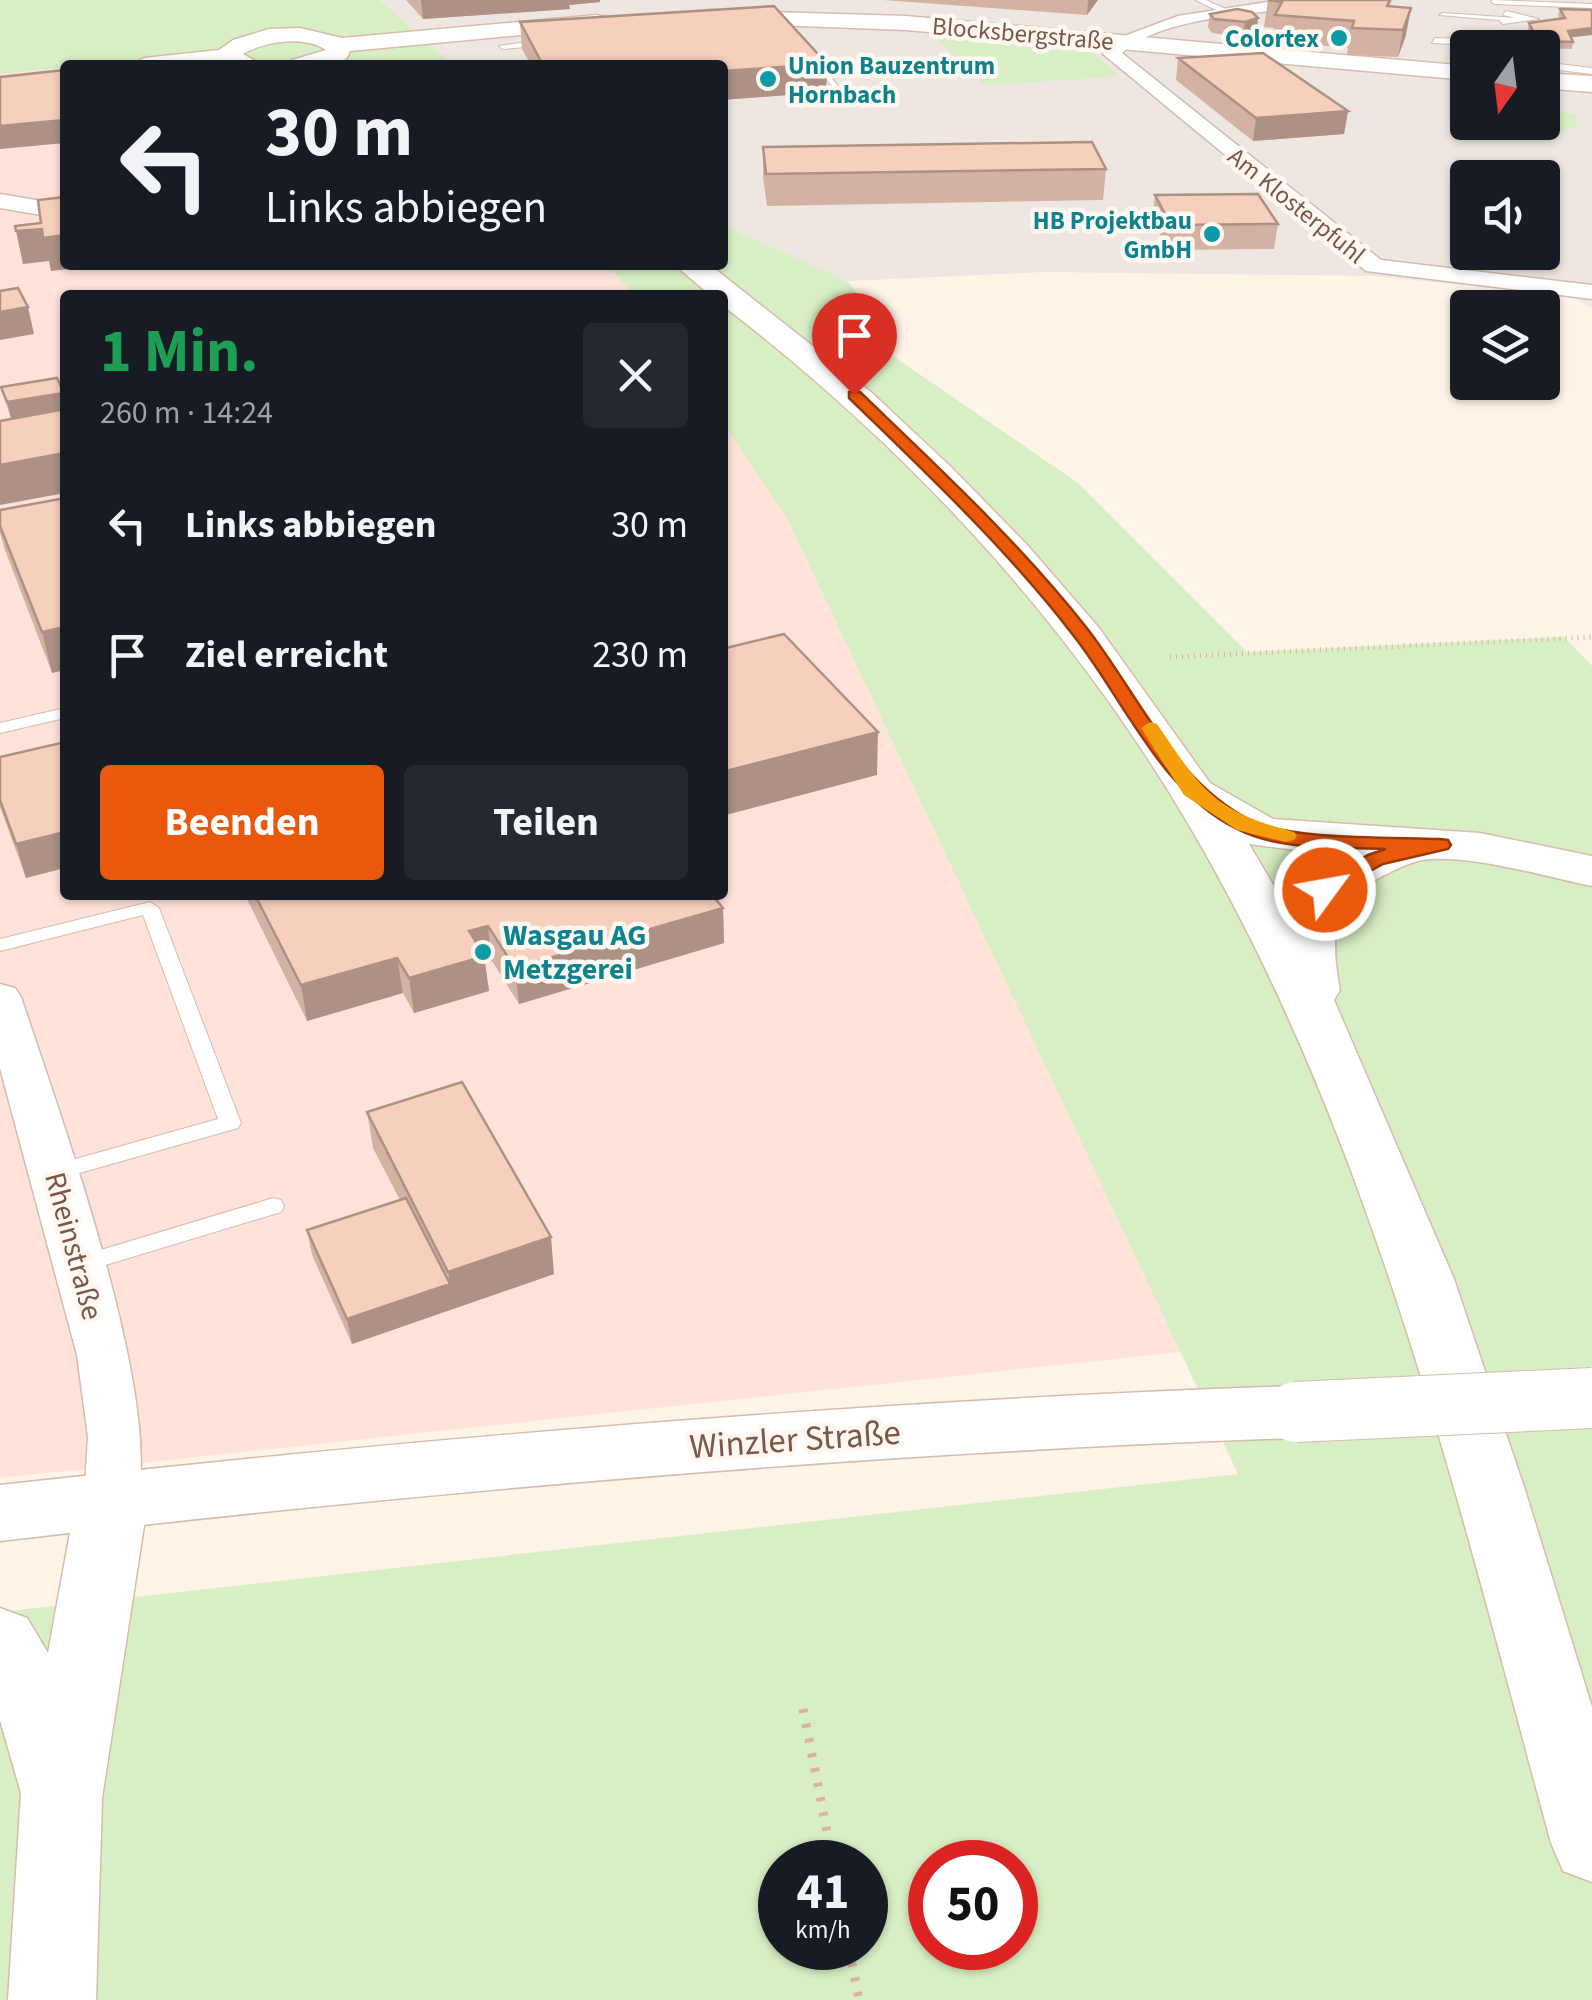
<!DOCTYPE html>
<html lang="de">
<head>
<meta charset="utf-8">
<style>
	:root { --surface:#171b24; --page:#242831; --text:#f1f3f6; --muted:#9ea1a6; --accent:#ea580c }
	body { margin:0; font-family:"Source Sans 3",sans-serif; background:var(--page); color:var(--text); height:100vh; display:flex; flex-direction:column; font-size:38px; white-space:nowrap }
	* { box-sizing:border-box; margin:0 }
	p { font-size:32px; color:var(--muted) }
	.icon { flex:none; width:55px; height:55px; fill:none; stroke:currentColor; stroke-width:2; stroke-linecap:round; stroke-linejoin:round }
	.map { position:relative; flex:1; overflow:hidden }
	.panel { position:absolute; left:60px; top:290px; width:668px; height:610px; display:flex; flex-direction:column; background:var(--surface); border-radius:10px; box-shadow:0 2px 8px #0004 }
	.panel>* { flex:none }
	.top-card { position:absolute; left:60px; top:60px; width:668px; height:210px; border-radius:10px; box-shadow:0 2px 8px #0004; background:#171b24; color:var(--text); overflow:hidden }
	.needle { width:65px; rotate:194deg }
	.tools { position:absolute; left:1450px; top:30px; display:grid; gap:20px }
	.tools a { display:grid; place-items:center; width:110px; height:110px; border-radius:10px; background:var(--surface); box-shadow:0 2px 8px #0004; font-size:50px }
	.speed { position:absolute; left:758px; top:1840px; display:flex; gap:20px; font-size:50px; font-weight:700; text-align:center }
	.speed>* { display:grid; place-content:center; width:130px; height:130px; border-radius:50%; background:var(--surface); box-shadow:0 2px 8px #0004; line-height:1 }
	.speed small { font-size:25px; font-weight:400 }
	.speed .limit { border:15px solid #d22; background:#fff; color:#111 }
	.pin { position:absolute; display:grid; place-items:center; width:85px; height:85px; color:#fff; margin:-102px -42px; border-radius:50% 50% 50% 0; rotate:-45deg; box-shadow:0 0 10px #0007 }
	.pin .icon { rotate:45deg }
	.me { position:absolute; width:110px; margin:-55px; rotate:58deg; stroke-linejoin:round; filter:drop-shadow(0 0 8px #0008) }
	.turn { display:flex; align-items:center; gap:35px; height:210px; padding:0 40px; font-size:45px }
	.turn .icon { width:130px; height:130px; stroke-width:2.5 }
	.turn b { display:block; font-size:70px; line-height:85px }
	.round { display:grid; place-items:center; flex:none; width:105px; height:105px; border-radius:10px; background:var(--page) }
	.overview { display:flex; align-items:center; justify-content:space-between; height:170px; padding:0 40px }
	h1 { font-size:60px; font-weight:700; line-height:75px; color:#1e9e55 }
	.primary-button { display:flex; gap:20px; margin-top:auto; padding:20px 40px }
	.primary-button a { flex:1; height:115px; border-radius:10px; background:var(--accent); color:#fff; font-size:40px; font-weight:700; line-height:115px; text-align:center }
	.primary-button a+a { background:var(--page); color:var(--text) }
	ul { padding:0; list-style:none }
	li { display:flex; align-items:center; gap:30px; height:130px; padding:0 40px }
	li div { flex:1 }
	li b { display:block; font-size:38px }
	li em { font-style:normal }
	.map>svg:first-child { display:block }
</style>
</head>
<body>
<div class="map">
<svg width="1592" height="2000" viewBox="0 0 1592 2000">
	<rect width="100%" height="100%" fill="#fef4e8"/>
	<path fill="#ffe3db" d="M65 67V265H608L633 295H65V895H722L723 424 786 516 1181 1352 0 1478V74Z"/>
	<path fill="#eee7e1" fill-rule="evenodd" d="M380 0H1592V308L1572 297 1377 276 1044 272 847 281 723 225 722 65H453ZM1468 48H1542V122H1468ZM1468 178H1542V252H1468Z"/>
	<path fill="#d8eec4" fill-rule="evenodd" d="M0 0H380L453 65H139L138 60 0 74Z
		M931 33 1083 45 1117 73 1111 77 984 85Z
		M1543 106 1577 115 1576 126C1549 138 1509 129 1480 123L1542 122Z
		M723 225 847 281 863 301 855 330 1078 483 1247 652 1564 637 1592 666V2000H0V1612L1238 1474 786 516 723 424 722 295H633L608 265H722ZM780 1862H865V1948H780ZM930 1862H1015V1948H930Z"/>
	<g fill="none" stroke-linecap="round" stroke-linejoin="round">
		<g stroke="#d4bcae" stroke-width="2">
			<path id="service" d="M1195 0H1206L1232 12 1225 14Z
				M1493 0 1592 4V8L1495 4 1491 2Z
				M1506 11 1539 19 1503 24 1499 20 1439 15 1443 13 1516 18 1503 15Z
				M1435 38 1514 41 1518 44 1514 47 1432 43Z
				M546 40 549 45 503 49 499 46Z
				M805 53H811L847 97H841Z
				M1542 62 1592 68V74L1542 68Z
				M65 708V718L0 733V723Z
				M150 902 159 908 241 1123 238 1128 55 1180 47 1177 44 1172 47 1167 218 1119 143 915 0 951V939Z
				M273 1198 281 1200 284 1206 281 1212 79 1273 71 1271 67 1265 71 1259Z"/>
		</g>
		<g stroke="#d4bcae" stroke-width="3">
			<path id="minor" d="M1280 0H1391L1382 5C1321 8 1165 9 1122 53L1381 260 1592 285V299L1366 271 1103 54 1108 42 1178 16Z
				M0 194 65 205V219L0 208Z
				M0 984 15 988 21 997C54 1098 176 1429 131 1516L112 1523 93 1516 84 1500 88 1437 77 1355 0 1068Z"/>
		</g>
		<g stroke="#d4bcae" stroke-width="3">
			<path id="tertiary" d="M1296 1386 1319 1394 1329 1412 1319 1430 1296 1438C862 1453 431 1491 0 1541V1485C431 1437 862 1401 1296 1386Z"/>
		</g>
		<g stroke="#d8bcab" stroke-width="3">
			<path id="secondary" d="M708 10 906 16 1468 66V80L906 30 700 22 697 17Z
				M597 15 605 17 609 22 605 27 350 51 346 59 326 65H289L292 60 326 50C305 35 265 41 243 54L262 65H132L144 58 219 50 233 40 269 29 300 28 342 38Z
				M1542 73 1592 76V92L1542 88Z
				M675 265H710L872 393 952 468 1028 546 1099 628 1210 783 1273 819 1480 833 1592 856V886C1546 877 1468 853 1422 860 1408 863 1392 871 1379 878 1329 902 1331 942 1340 990L1334 1000 1454 1279 1525 1490 1592 1707V1882L1563 1871 1551 1843C1456 1495 1370 1127 1183 815 1065 617 905 445 722 305V295H710ZM1249 844 1343 856 1304 885 1288 910Z
				M112 1471 137 1479 148 1500 102 1798 96 2000H8L21 1793 0 1720V1608L27 1618 48 1653 76 1500 87 1479Z"/>
		</g>
		<path stroke="#dcb29f" stroke-width="5" stroke-dasharray="1 5" stroke-linecap="butt" d="M1170 657 1592 637"/>
		<path stroke="#dcb29f" stroke-width="9" stroke-dasharray="4 11" stroke-linecap="butt" d="M803 1709 833 1862
			M849 1948 859 2000"/>
		<use href="#service" fill="#fff" fill-rule="evenodd"/>
		<use href="#minor" fill="#fff" fill-rule="evenodd"/>
		<use href="#tertiary" fill="#fff" fill-rule="evenodd"/>
		<use href="#secondary" fill="#fff" fill-rule="evenodd"/>
		<g stroke="#d4bcae" stroke-width="62" stroke-linecap="butt">
			<path id="tertiary-bridge" d="M1296 1412 1592 1398"/>
		</g>
		<use href="#tertiary-bridge" stroke="#fff" stroke-width="60"/>
	</g>
	<path fill="#d4b2a3" d="M406 0H600V2L569 5 570 9 423 19Z
		M883 0H1098L1087 15Z
		M1268 0H1391L1390 6 1406 35 1398 57 1347 55 1348 48 1272 41 1274 28 1264 27Z
		M1560 9 1592 10 1571 38 1573 42 1572 49 1536 48 1528 30 1529 23 1560 19 1558 16Z
		M1210 14 1258 18 1256 32 1243 37 1212 33 1208 27Z
		M520 22 827 64 826 92 722 100V65H531L522 49Z
		M1178 58 1348 111 1344 134 1253 141 1176 80Z
		M763 147 1106 169 1103 200 767 206 763 177Z
		M1155 195 1278 224 1274 249 1169 250 1152 220Z
		M57 378 11 419 1 387Z
		M65 498 52 673 5 550 0 533V510Z
		M0 757 26 878 0 807Z
		M245 895H712L723 908 724 943 519 1004 492 961 485 963 489 991 414 1013 403 993 307 1021Z
		M367 1112 554 1274 352 1344 312 1255 307 1230 400 1200 373 1148Z"/>
	<path fill="#ac9184" d="M421 0H600V2L569 5 570 9 423 19Z
		M1088 0H1098L1087 15Z
		M1411 8 1406 35 1398 57 1403 30Z
		M1258 18 1256 32 1243 37 1245 22Z
		M1592 28V35L1566 38 1568 31Z
		M827 64 826 92 722 100V71Z
		M1348 111 1344 134 1253 141 1256 118Z
		M65 120V143L0 149V126Z
		M42 229 65 235V265H102L51 271 49 261 23 264 16 231Z
		M28 307 34 334 0 340V312Z
		M64 393 65 413 12 422 7 402Z
		M65 453V493L0 505V465Z
		M65 627V670L52 673 42 632Z
		M878 732 877 775 722 816V772Z
		M65 832V868L26 878 16 844Z
		M723 908 724 943 519 1004 515 968Z
		M488 926 492 961 485 963 489 991 414 1013 409 978 469 931Z
		M397 958 403 993 307 1021 301 985Z
		M551 1237 554 1274 352 1344 347 1319 450 1284 448 1272Z"/>
	<path fill="#f6cfbd" stroke="#ac9184" stroke-width="2.5" d="M1268 0H1390L1387 6 1411 8 1403 30 1352 28 1354 21 1275 15 1282 2Z
		M774 6 827 64 722 71V65H543L520 22Z
		M1237 9 1252 12 1258 18 1245 22 1214 19 1210 14Z
		M1560 9 1592 10V28L1568 31 1573 42 1538 41 1529 23 1565 18Z
		M1263 53 1348 111 1256 118 1178 58Z
		M65 70V120L0 126V77Z
		M1092 142 1106 169 766 174 763 147Z
		M1258 194 1278 224 1171 225 1155 195Z
		M65 197V235L43 238 42 229 16 231 15 226 41 223 38 200Z
		M18 288 28 307 0 312V291Z
		M57 378 64 393 7 402 1 387Z
		M65 409V453L0 465V421Z
		M65 498V627L42 632 0 526V510Z
		M784 634 878 732 722 772V649Z
		M65 742V832L16 844 0 800V757Z
		M255 895H712L723 908 515 968 488 926 469 931 485 956 409 978 397 958 301 985Z
		M462 1082 551 1237 448 1272 367 1112Z
		M406 1198 450 1284 347 1319 307 1230Z"/>
	<path fill="#ea580c" stroke="#983908" stroke-width="2.5" d="M849 392H860C938 467 1019 542 1086 627 1138 693 1174 783 1252 821 1290 840 1394 837 1440 839L1448 840 1451 845 1448 849 1383 864 1325 896 1317 894 1314 890 1317 885 1368 855 1386 849C1340 847 1279 851 1237 829 1159 790 1125 701 1073 635 1007 549 926 473 849 398Z"/>
	<path fill="#f59e0b" d="M1150 722 1157 724C1202 790 1213 811 1294 832L1297 836 1294 840 1286 842 1237 830 1184 795 1141 728Z"/>
	<g fill="#0f9aa8" stroke="#fff8f0" stroke-width="4">
		<circle cx="1339" cy="38" r="10"/>
		<circle cx="768" cy="79" r="10"/>
		<circle cx="1212" cy="234" r="10"/>
		<circle cx="483" cy="952" r="10"/>
	</g>
	<g text-anchor="middle" stroke-width="9" stroke-linejoin="round" paint-order="stroke">
		<g font-size="25" fill="#7b5749" stroke="#fff8f0">
			<text transform="translate(1023 33) rotate(5)" y="9">Blocksbergstraße</text>
			<text transform="translate(1297 205) rotate(39)" y="9">Am Klosterpfuhl</text>
		</g>
		<g font-size="25" font-weight="bold" fill="#0d838f" stroke="#fff8f0" text-anchor="end">
			<text x="1319" y="47">Colortex</text>
			<text x="788" y="74" text-anchor="start">Union Bauzentrum<tspan x="788" dy="29">Hornbach</tspan></text>
			<text x="1192" y="229">HB Projektbau<tspan x="1192" dy="29">GmbH</tspan></text>
		</g>
		<g font-size="30" font-weight="bold" fill="#0d838f" stroke="#fff8f0" text-anchor="start">
			<text x="503" y="945">Wasgau AG<tspan x="503" dy="34">Metzgerei</tspan></text>
		</g>
		<g font-size="30" fill="#7b5749" stroke="#fff8f0">
			<text transform="translate(74 1246) rotate(75)" y="10">Rheinstraße</text>
		</g>
		<g font-size="35" fill="#7b5749" stroke="#fff8f0">
			<text transform="translate(795 1439) rotate(-4)" y="12">Winzler Straße</text>
		</g>
	</g>
</svg>
<div class="tools">
<a><svg class="needle" viewBox="-14 -14 28 28"><path d="M0-13l5 13h-10z" fill="#e53935"/><path d="M0 13l5-13h-10z" fill="#9ea1a6"/></svg></a>
<a><svg class="icon" aria-label="sound" viewBox="0 0 24 24"><path d="M4 9h4l5-4v14l-5-4H4zM17 9q2 3 0 6"/></svg></a>
<a><svg class="icon" aria-label="layers" viewBox="0 0 24 24"><path d="M12 4l9 5-9 5-9-5zM3 14l9 5 9-5"/></svg></a>
</div>
<div class="speed"><div>41<small>km/h</small></div><div class="limit">50</div></div>
<div class="pin" style="left:854px;top:395px;background:#d93025"><svg class="icon" aria-label="arrive" viewBox="0 0 24 24"><path d="M6 21V4h12l-3 4 3 4H6"/></svg></div>
<svg class="me" style="left:1325px;top:890px" viewBox="-20 -20 40 40"><circle r="17" fill="#ea580c" stroke="#fff" stroke-width="3"/><path d="M0-11L8 9 0 5-8 9z" fill="#fff"/></svg>
<div class="top-card">
<div class="turn"><svg class="icon" aria-label="left" viewBox="0 0 24 24"><path d="M17 20v-9H6M10 6l-5 5 5 5"/></svg><div><b>30 m</b>Links abbiegen</div></div>
</div>
<section class="panel">
<div class="overview"><div><h1>1 Min.</h1><p>260 m · 14:24</p></div><a class="round"><svg class="icon" aria-label="close" viewBox="0 0 24 24"><path d="M6 6l12 12M18 6L6 18"/></svg></a></div>
<ul>
<li><svg class="icon" aria-label="left" viewBox="0 0 24 24"><path d="M17 20v-9H6M10 6l-5 5 5 5"/></svg><div><b>Links abbiegen</b></div><em>30 m</em></li>
<li><svg class="icon" aria-label="arrive" viewBox="0 0 24 24"><path d="M6 21V4h12l-3 4 3 4H6"/></svg><div><b>Ziel erreicht</b></div><em>230 m</em></li>
</ul>
<div class="primary-button"><a>Beenden</a><a>Teilen</a></div>
</section>
</div>
</body>
</html>
